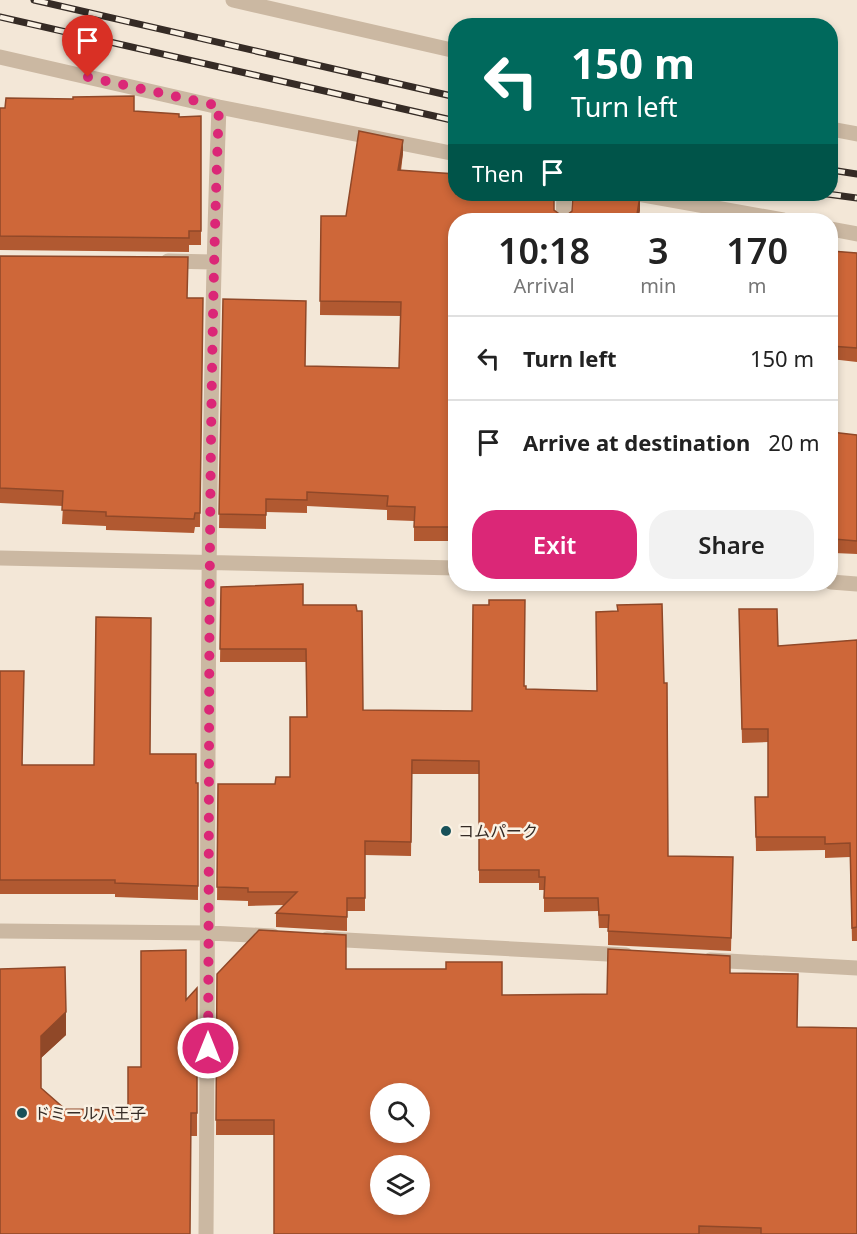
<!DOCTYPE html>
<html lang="en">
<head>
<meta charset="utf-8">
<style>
	:root { --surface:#fff; --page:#f2f2f2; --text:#222; --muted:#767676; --line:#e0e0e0; --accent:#db2777 }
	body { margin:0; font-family:"Noto Sans","Noto Sans JP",sans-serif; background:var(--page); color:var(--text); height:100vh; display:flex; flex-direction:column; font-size:22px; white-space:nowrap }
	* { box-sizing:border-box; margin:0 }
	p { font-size:20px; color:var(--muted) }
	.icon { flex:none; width:33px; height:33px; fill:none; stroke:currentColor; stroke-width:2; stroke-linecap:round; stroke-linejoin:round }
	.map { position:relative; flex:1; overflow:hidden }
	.details { position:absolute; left:448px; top:213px; width:390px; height:378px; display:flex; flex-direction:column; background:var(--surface); border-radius:24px; box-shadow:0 3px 9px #0003 }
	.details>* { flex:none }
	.banner { position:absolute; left:448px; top:18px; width:390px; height:183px; border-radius:24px; box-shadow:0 3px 9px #0003; background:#00695c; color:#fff; overflow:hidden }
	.tools { position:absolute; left:370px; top:1083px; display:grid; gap:12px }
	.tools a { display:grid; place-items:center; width:60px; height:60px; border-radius:50%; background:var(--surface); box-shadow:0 3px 9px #0003; font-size:30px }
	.pin { position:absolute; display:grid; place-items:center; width:51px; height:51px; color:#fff; margin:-62px -26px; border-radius:50% 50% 50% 0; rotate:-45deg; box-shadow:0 0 6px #0007 }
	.pin .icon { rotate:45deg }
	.me { position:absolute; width:66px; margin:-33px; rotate:0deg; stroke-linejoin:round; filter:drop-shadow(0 0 4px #0008) }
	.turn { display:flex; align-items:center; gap:21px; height:126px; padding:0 24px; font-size:27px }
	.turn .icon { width:78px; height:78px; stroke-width:2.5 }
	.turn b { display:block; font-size:42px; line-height:51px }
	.then { display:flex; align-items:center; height:57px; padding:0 24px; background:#0003; gap:12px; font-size:22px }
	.eta { display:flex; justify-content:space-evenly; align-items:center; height:102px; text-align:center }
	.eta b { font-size:36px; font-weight:600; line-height:42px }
	.button { display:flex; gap:12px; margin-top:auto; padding:12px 24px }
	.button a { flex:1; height:69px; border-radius:24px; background:var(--accent); color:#fff; font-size:24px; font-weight:600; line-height:69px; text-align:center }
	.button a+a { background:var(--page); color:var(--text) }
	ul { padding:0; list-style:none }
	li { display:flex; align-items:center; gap:18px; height:84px; padding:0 24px; border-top:2px solid var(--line) }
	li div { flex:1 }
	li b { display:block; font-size:22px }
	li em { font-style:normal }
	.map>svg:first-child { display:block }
</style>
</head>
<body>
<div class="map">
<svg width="857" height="1234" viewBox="0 0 857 1234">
	<rect width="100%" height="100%" fill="#f3e7d7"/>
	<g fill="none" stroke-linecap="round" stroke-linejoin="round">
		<path stroke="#cbb8a2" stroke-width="15" d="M233 0 456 51
			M0 57 219 107 456 154
			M831 129 857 134
			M638 194 783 220
			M563 220 564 194
			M831 229 857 234
			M168 261 213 262
			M0 558 456 568
			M831 582 857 584
			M0 931 209 933 273 936
			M327 939 626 955
			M710 960 857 968
			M206 1234C209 858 205 482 219 107"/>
		<g stroke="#352b25" stroke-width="7">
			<path id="rail" d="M34 0 456 97
				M0 17 456 121
				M831 170 857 174
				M827 194 857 198"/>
		</g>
		<use href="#rail" stroke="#faf1e3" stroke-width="4.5" stroke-dasharray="14" stroke-linecap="butt"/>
	</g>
	<path fill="#b15931" d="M0 108 134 111 179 117 201 116V245H189V252L0 250Z
		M403 153 401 171 554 210 562 216 640 210 638 220H456V541H414V521L387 520V510L307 506V513L266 512V529L219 528 223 299 305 366 399 368 401 316 320 315 321 216H346Z
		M831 251 857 253V362L831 359Z
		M0 256 188 298H203L200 527H195L194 533 106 530V526L62 524 63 506 0 503Z
		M831 432 857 435V554L834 553 833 560H831Z
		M221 587 303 605 363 710 472 711 524 686 526 689 668 856 733 857 731 951 608 945V928H599L598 911 544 912V890H539V883H479V774H412L411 856 365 855V911H347V931L276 927V913L284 905 248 906V901L217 900 218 784H275L290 777 307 717 306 662H220Z
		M739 609 778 646 857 640V941H852L850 857 825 858V850L756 851 755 797H768V742L742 743Z
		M0 671 23 765H94L150 754 196 783H198V900L115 897V894H0Z
		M0 969 66 1035 41 1058V1088L65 1109 128 1110 141 1067 186 1000 197 988V1136H191L0 1234Z
		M730 973 798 1027 857 1234H274V1135H216L217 974 502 995 607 994Z"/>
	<path fill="#904828" d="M403 140V153L398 184V170Z
		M640 196V210L638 220H636Z
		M66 1012V1035L41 1058V1036Z"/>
	<path fill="#ce6739" stroke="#904828" stroke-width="1.5" fill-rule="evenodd" d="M134 96V111L179 114V117L201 116V231H189V238L0 236V108H5L6 98 73 99V97Z
		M359 131 403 140 398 170 456 174V194H554V210L562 216 567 215 572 211 573 194H620L640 196 636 220H456V527H414L415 507 387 506 388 496 307 492V500L266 499V515L219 514 223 299 306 301 305 366 399 368 401 302 320 301 321 216H346Z
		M738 216 766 220H737Z
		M831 251 857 253V348L831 346Z
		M0 256 188 257 187 298H203L200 513H195L194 519 106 516V512L62 510 63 491 0 488Z
		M831 432 857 435V541L834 539 833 546H831Z
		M303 584V605H356L357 611H362L363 710 472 711 473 605H489V600H525L524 686H526V689L597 691 596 612 618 611 617 605 662 604 664 683H667L668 856 733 857 731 938 608 931 609 915H599L598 898H544L545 877H539V870H479V761L412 760 411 842 365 841V898H347V917L276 913 297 892H248V888L217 887 218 784H275L276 777H290V717H307L306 649H220L221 587Z
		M739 609H777L778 646 857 640V927L852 928 850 843 825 844V837H756L755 797H768V729H742Z
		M96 617 151 618 150 754H196V783H198V886L115 883V880H0V671H24L22 765H94Z
		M259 930 346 935V969H446V962H502V995L607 994 608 949 730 956V973L798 974 797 1027 857 1028V1234H761V1228L699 1226V1234H274V1120H216L217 974ZM381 1094H420V1132H381ZM381 1166H420V1204H381Z
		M186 950V1000L197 988V1113H191L190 1234H0V969L65 967 66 1012 41 1036V1088L65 1109 128 1110V1067H141V951Z"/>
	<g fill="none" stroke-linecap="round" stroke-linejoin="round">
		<path stroke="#db2777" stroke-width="10" stroke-dasharray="0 18" d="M88 77 219 106C207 420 210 734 208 1048"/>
	</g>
	<g fill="#185159" stroke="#faf1e3" stroke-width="2">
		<circle cx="446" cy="831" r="6"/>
		<circle cx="22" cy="1113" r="6"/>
	</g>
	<g text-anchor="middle" stroke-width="5" stroke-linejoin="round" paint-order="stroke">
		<g font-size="16" fill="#352b25" stroke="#faf1e3" text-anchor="start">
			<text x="458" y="837">コムパーク</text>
			<text x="34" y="1119">ドミール八王子</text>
		</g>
	</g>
</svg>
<div class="tools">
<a><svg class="icon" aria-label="search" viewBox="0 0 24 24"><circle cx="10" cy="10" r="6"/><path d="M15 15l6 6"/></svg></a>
<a><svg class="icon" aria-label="layers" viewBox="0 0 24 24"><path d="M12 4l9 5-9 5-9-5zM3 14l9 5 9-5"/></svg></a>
</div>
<div class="pin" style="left:88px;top:77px;background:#d93025"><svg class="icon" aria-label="arrive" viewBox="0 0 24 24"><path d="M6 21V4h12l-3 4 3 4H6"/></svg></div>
<svg class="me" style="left:208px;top:1048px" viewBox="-20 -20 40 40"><circle r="17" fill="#db2777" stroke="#fff" stroke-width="3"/><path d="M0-11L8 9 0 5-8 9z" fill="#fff"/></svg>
<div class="banner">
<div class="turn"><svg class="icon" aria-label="left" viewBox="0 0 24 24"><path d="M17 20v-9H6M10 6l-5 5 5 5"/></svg><div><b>150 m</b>Turn left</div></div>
<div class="then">Then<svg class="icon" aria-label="arrive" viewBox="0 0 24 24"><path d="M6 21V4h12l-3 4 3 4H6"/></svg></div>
</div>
<section class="details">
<div class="eta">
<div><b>10:18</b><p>Arrival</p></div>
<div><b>3</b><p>min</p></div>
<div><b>170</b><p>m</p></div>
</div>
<ul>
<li><svg class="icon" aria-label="left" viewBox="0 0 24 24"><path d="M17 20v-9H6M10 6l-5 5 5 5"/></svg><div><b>Turn left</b></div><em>150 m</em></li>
<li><svg class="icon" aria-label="arrive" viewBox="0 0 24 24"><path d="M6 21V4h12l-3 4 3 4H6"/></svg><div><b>Arrive at destination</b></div><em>20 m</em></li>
</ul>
<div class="button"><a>Exit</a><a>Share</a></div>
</section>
</div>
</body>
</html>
